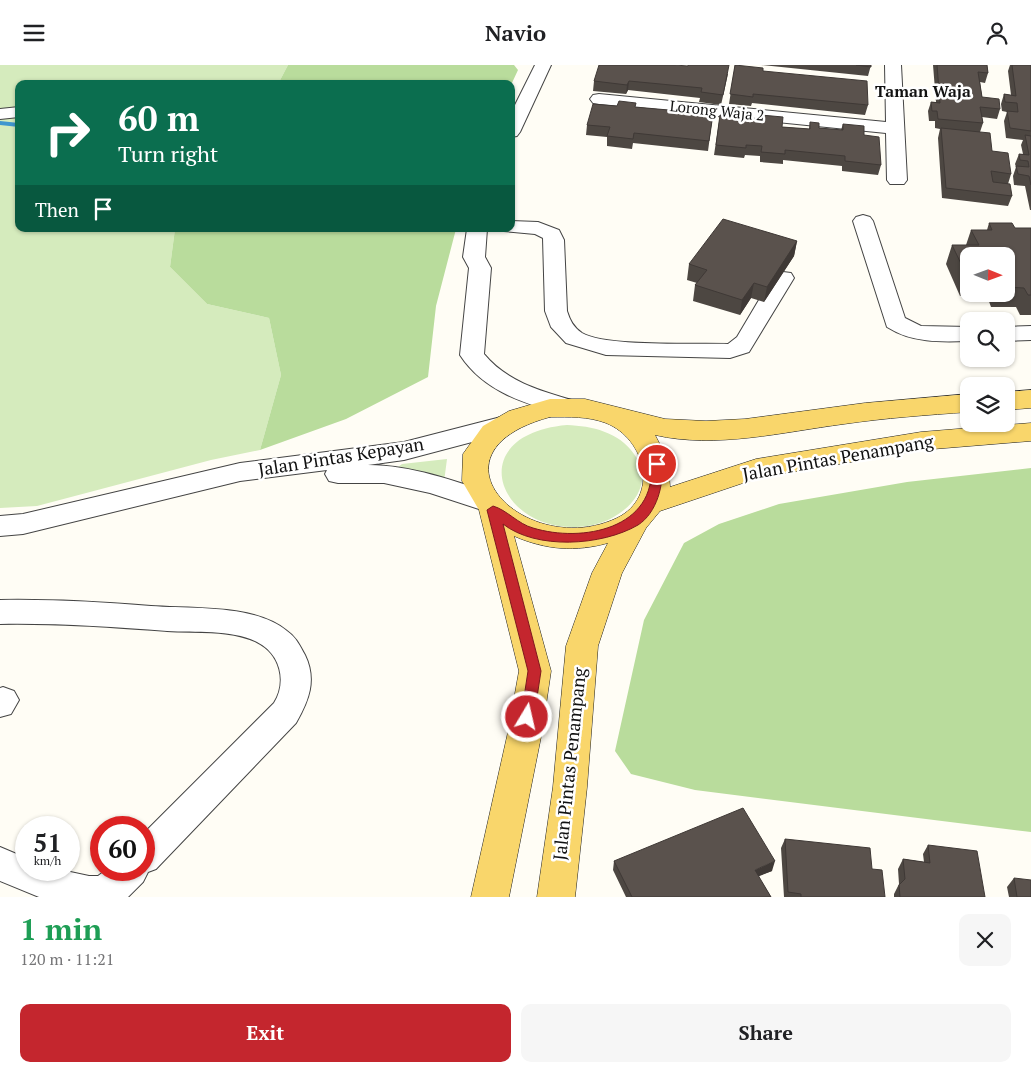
<!DOCTYPE html>
<html lang="en">
<head>
<meta charset="utf-8">
<style>
	:root { --surface:#fff; --page:#f6f6f6; --text:#202124; --muted:#757577; --accent:#c4262e }
	body { margin:0; font-family:"PT Serif",serif; background:var(--page); color:var(--text); height:100vh; display:flex; flex-direction:column; font-size:19px; white-space:nowrap }
	* { box-sizing:border-box; margin:0 }
	p { font-size:16px; color:var(--muted) }
	.icon { flex:none; width:28px; height:28px; fill:none; stroke:currentColor; stroke-width:2; stroke-linecap:round; stroke-linejoin:round }
	.map { position:relative; height:832px; overflow:hidden }
	.side { display:flex; flex-direction:column; background:var(--surface); flex:1 }
	.side>* { flex:none }
	.hud { position:absolute; left:15px; top:15px; width:500px; height:152px; border-radius:10px; box-shadow:0 1px 4px #0004; background:#0b6e4f; color:#fff; overflow:hidden }
	.needle { width:32px; rotate:91deg }
	.buttons { position:absolute; left:960px; top:182px; display:grid; gap:10px }
	.buttons a { display:grid; place-items:center; width:55px; height:55px; border-radius:10px; background:var(--surface); box-shadow:0 1px 4px #0004; font-size:25px }
	.speed { position:absolute; left:15px; top:751px; display:flex; gap:10px; font-size:25px; font-weight:700; text-align:center }
	.speed>* { display:grid; place-content:center; width:65px; height:65px; border-radius:50%; background:var(--surface); box-shadow:0 1px 4px #0004; line-height:1 }
	.speed small { font-size:12px; font-weight:400 }
	.speed .limit { border:8px solid #d22; background:#fff; color:#111 }
	.pin { position:absolute; display:grid; place-items:center; width:42px; height:42px; color:#fff; margin:-21px; border:2px solid #fff; border-radius:50%; box-shadow:0 1px 5px #0007 }
	.me { position:absolute; width:55px; margin:-28px; rotate:9deg; stroke-linejoin:round; filter:drop-shadow(0 0 4px #0008) }
	.turn { display:flex; align-items:center; gap:18px; height:105px; padding:0 20px; font-size:22px }
	.turn .icon { width:65px; height:65px; stroke-width:2.5 }
	.turn b { display:block; font-size:35px; line-height:42px }
	.then { display:flex; align-items:center; height:48px; padding:0 20px; background:#0003; gap:10px; font-size:19px }
	.round { display:grid; place-items:center; flex:none; width:52px; height:52px; border-radius:10px; background:var(--page) }
	.summary { display:flex; align-items:center; justify-content:space-between; height:85px; padding:0 20px }
	h1 { font-size:30px; font-weight:700; line-height:38px; color:#1e9e55 }
	.primary-button { display:flex; gap:10px; margin-top:auto; padding:10px 20px }
	.primary-button a { flex:1; height:58px; border-radius:10px; background:var(--accent); color:#fff; font-size:20px; font-weight:700; line-height:58px; text-align:center }
	.primary-button a+a { background:var(--page); color:var(--text) }
	header { display:flex; justify-content:space-between; align-items:center; height:65px; padding:0 20px; background:var(--surface); font-size:22px; font-weight:700 }
	.map>svg:first-child { display:block }
</style>
</head>
<body>
<header><svg class="icon" aria-label="menu" viewBox="0 0 24 24"><path d="M4 6h16M4 12h16M4 18h16"/></svg>Navio<svg class="icon" aria-label="person" viewBox="0 0 24 24"><circle cx="12" cy="8" r="4"/><path d="M4 21q1-7 8-7t8 7"/></svg></header>
<div class="map">
<svg width="1031" height="832" viewBox="0 0 1031 832">
	<rect width="100%" height="100%" fill="#fffdf5"/>
	<path fill="#d5ebbd" d="M0 0H288L278 19H19V164H175L170 202 207 239 269 253 281 310 260 385 211 395 37 441 0 443Z
		M567 360C592 361 619 367 634 389 658 421 625 453 593 460 501 478 456 370 567 360Z
		M447 394 444 417 398 402 402 399Z"/>
	<path fill="#b9dc9c" d="M288 0H514L518 5 511 20 278 19Z
		M175 164H456L436 241 428 312 346 354 260 385 281 310 269 253 207 239 170 202Z
		M1031 403V767L695 725 631 709 615 686 644 555 684 478 719 459 779 439 907 417Z"/>
	<g fill="none" stroke-linecap="round" stroke-linejoin="round">
		<path fill="#3f96cf" fill-rule="evenodd" d="M0 56 19 58V62L0 60Z"/>
		<g stroke="#444" stroke-width="2">
			<path id="minor" d="M535 0H551L520 67 517 71 511 72V48Z
				M885 0H901L907 115 904 119H890L887 115 886 68 599 39 593 38 590 34 593 30 599 29 886 57Z
				M19 42V52L0 54V44Z
				M863 150 870 152 873 156 905 253 921 261 969 262V276C940 277 912 278 887 262L853 156 856 152Z
				M511 156 538 157 559 165 564 175 567 246C570 255 573 262 582 268 606 282 696 278 728 279L737 272 775 208 783 207 791 208 794 213 749 287 730 293 606 290 566 278 551 262 545 246 543 173 535 169 504 166 502 164H511Z
				M467 164H487L485 192 491 203 484 289C507 317 541 326 575 336L578 342 575 348 566 350C526 339 484 327 460 290L469 203 463 192Z
				M1031 261V275L1006 276V262Z
				M501 352 510 355 513 361 510 367 404 395 368 400C411 400 454 416 494 429L498 436 494 443 485 446 430 428 384 418H338L329 416 325 409 327 405 240 416 23 469 0 471V451L23 449 240 398 404 377Z
				M0 535C51 534 101 537 151 541 191 544 255 539 287 566 296 572 300 581 305 590 317 615 309 635 296 658L156 804 148 807 143 817 128 832H39L0 816V782L26 793V805H61L89 811H98L106 805H144V768L274 638C287 617 281 589 257 577 231 564 196 568 167 566 111 562 56 558 0 559Z
				M3 622 14 626 19 635 11 649 0 652V623Z"/>
		</g>
		<g stroke="#222" stroke-width="1">
			<path id="major" d="M1031 325V343L1006 345V327Z
				M969 329V347C927 350 885 353 844 359 783 367 715 384 655 370L668 395 670 422 756 394 921 367 1031 358V376L921 385 758 413 660 446 646 463 622 508 598 581 587 722 575 832H537L553 722 566 581 592 508 608 478C576 487 546 485 514 471L551 606 542 667 509 832H471L508 667 519 606 479 445 462 416 463 389 483 361 509 346 550 334H585L665 354 706 356 745 354 865 338ZM550 352C570 352 587 351 606 358 646 374 660 432 617 453 527 496 417 388 550 352Z"/>
		</g>
		<use href="#minor" fill="#fff" fill-rule="evenodd"/>
		<use href="#major" fill="#f9d66b" fill-rule="evenodd"/>
	</g>
	<path fill="#4d4742" fill-rule="evenodd" d="M735 0 763 6 868 40 865 50 752 38 751 41 729 39Z
		M761 0H871L868 11Z
		M933 0H987L988 8 985 18 980 17 982 32 1000 44 997 54 982 52 983 58 980 67 992 86 1011 109 1008 119 1012 131 1008 141 942 133 938 73 940 64 935 63V56H929L928 46 931 37H936Z
		M1010 0H1031V145H1030L1025 121 1014 120 1013 111 1016 102 1015 99 1019 89H1023L1021 80 1023 75 1006 73 1004 56 1007 47 1002 46 1001 39 1004 29 1011 30 1008 6Z
		M728 9 721 40 699 37 700 33 628 25 626 29 593 26 594 16Z
		M636 42 713 49 708 86 633 78 632 84 607 81V72L586 70 587 60Z
		M720 50 760 54 761 50 782 62 809 64 810 57 819 63 841 65 843 59 864 70 881 100 878 110 842 106V101L783 95V99L760 97V91L745 90 744 93 714 90Z
		M989 158 1015 163H1031V250H1020L1016 242H991L987 231H960L946 199 952 180H966L971 165H987ZM969 191H1006V229H969Z
		M797 176 794 191 764 237 751 233 740 250 693 236 695 220 697 218 687 215 689 199Z
		M785 774 872 804 885 832H784L781 783Z
		M928 780 985 832H894V829L899 819 898 804 903 794 924 797 923 789Z
		M614 796 772 806 758 811 771 832H626L613 805Z
		M1014 813 1031 832H1009L1007 822Z"/>
	<path fill="#3f3936" d="M629 16 628 25 626 29 627 20Z
		M797 176 794 191 764 237 767 222Z
		M754 218 751 233 740 250 742 235Z
		M775 796 772 806 752 814 755 805Z"/>
	<path fill="#5a524d" stroke="#3f3936" d="M599 0H675L688 1V0H729L723 30 701 27 702 23 629 16 627 20 594 16Z
		M735 0 763 3V6L867 16 868 40 753 29V32L730 29Z
		M856 0H871V2Z
		M937 0H987L988 8 978 7 982 32 999 34 1000 44 980 42 983 58 938 54 937 46H932L931 37 940 38Z
		M1012 0H1031V66L1010 63 1007 46 1018 47 1017 38 1005 37 1004 29 1016 31Z
		M619 36 636 38 635 42 713 49 709 76 634 68 633 74 607 71 610 62 587 60 593 39 617 41Z
		M720 50 761 54V50L783 52 782 62 810 64V57L819 58V63L843 65V59L864 61V70L879 72 881 100 845 96V91L785 85V89L761 87 762 81 746 80V83L716 80Z
		M941 63 990 68 992 86 1008 88 1011 109 991 106 993 117 1010 119 1012 131 946 123Z
		M1025 70 1031 71V120L1029 111 1018 109 1016 101 1029 102 1028 96 1020 95 1019 89 1029 90Z
		M723 154 797 176 767 222 754 218 742 235 695 220 707 205 689 199Z
		M989 158H1012L1015 163H1031V230H1028L1024 223 1006 222V191H969V211H967L952 180H979L971 165H992Z
		M743 743 775 796 755 805 771 832H632L614 796Z
		M785 774 870 783 872 804 882 805 885 832H801V829L788 827Z
		M928 780 977 786 985 832H900L899 820 905 814 903 794 930 798Z
		M1014 813 1031 815V832H1017Z"/>
	<path fill="#c4262e" stroke="#7f191e" d="M657 395 662 399C664 419 657 448 638 460 602 481 536 485 503 459L541 606 534 652 532 656H523L521 652 528 606 487 445 493 441C507 445 518 459 533 463 582 478 657 464 651 399Z"/>
	<g text-anchor="middle" stroke-width="5" stroke-linejoin="round" paint-order="stroke">
		<g font-size="15" fill="#111" stroke="#fff">
			<text transform="translate(717 46) rotate(6)" y="5">Lorong Waja 2</text>
		</g>
		<g font-size="16" font-weight="bold" fill="#111" stroke="#fff">
			<text x="923" y="32">Taman Waja</text>
		</g>
		<g font-size="18" fill="#111" stroke="#fff">
			<text transform="translate(341 392) rotate(-9)" y="6">Jalan Pintas Kepayan</text>
			<text transform="translate(838 393) rotate(-10)" y="6">Jalan Pintas Penampang</text>
			<text transform="translate(570 699) rotate(-84)" y="6">Jalan Pintas Penampang</text>
		</g>
	</g>
</svg>
<div class="buttons">
<a><svg class="needle" viewBox="-14 -14 28 28"><path d="M0-13l5 13h-10z" fill="#e53935"/><path d="M0 13l5-13h-10z" fill="#757577"/></svg></a>
<a><svg class="icon" aria-label="search" viewBox="0 0 24 24"><circle cx="10" cy="10" r="6"/><path d="M15 15l6 6"/></svg></a>
<a><svg class="icon" aria-label="layers" viewBox="0 0 24 24"><path d="M12 4l9 5-9 5-9-5zM3 14l9 5 9-5"/></svg></a>
</div>
<div class="speed"><div>51<small>km/h</small></div><div class="limit">60</div></div>
<div class="pin" style="left:657px;top:399px;background:#d93025"><svg class="icon" aria-label="arrive" viewBox="0 0 24 24"><path d="M6 21V4h12l-3 4 3 4H6"/></svg></div>
<svg class="me" style="left:527px;top:652px" viewBox="-20 -20 40 40"><circle r="17" fill="#c4262e" stroke="#fff" stroke-width="3"/><path d="M0-11L8 9 0 5-8 9z" fill="#fff"/></svg>
<div class="hud">
<div class="turn"><svg class="icon" aria-label="right" viewBox="0 0 24 24"><path d="M7 20v-9h11M14 6l5 5-5 5"/></svg><div><b>60 m</b>Turn right</div></div>
<div class="then">Then<svg class="icon" aria-label="arrive" viewBox="0 0 24 24"><path d="M6 21V4h12l-3 4 3 4H6"/></svg></div>
</div>
</div>
<section class="side">
<div class="summary"><div><h1>1 min</h1><p>120 m · 11:21</p></div><a class="round"><svg class="icon" aria-label="close" viewBox="0 0 24 24"><path d="M6 6l12 12M18 6L6 18"/></svg></a></div>
<div class="primary-button"><a>Exit</a><a>Share</a></div>
</section>
</body>
</html>
